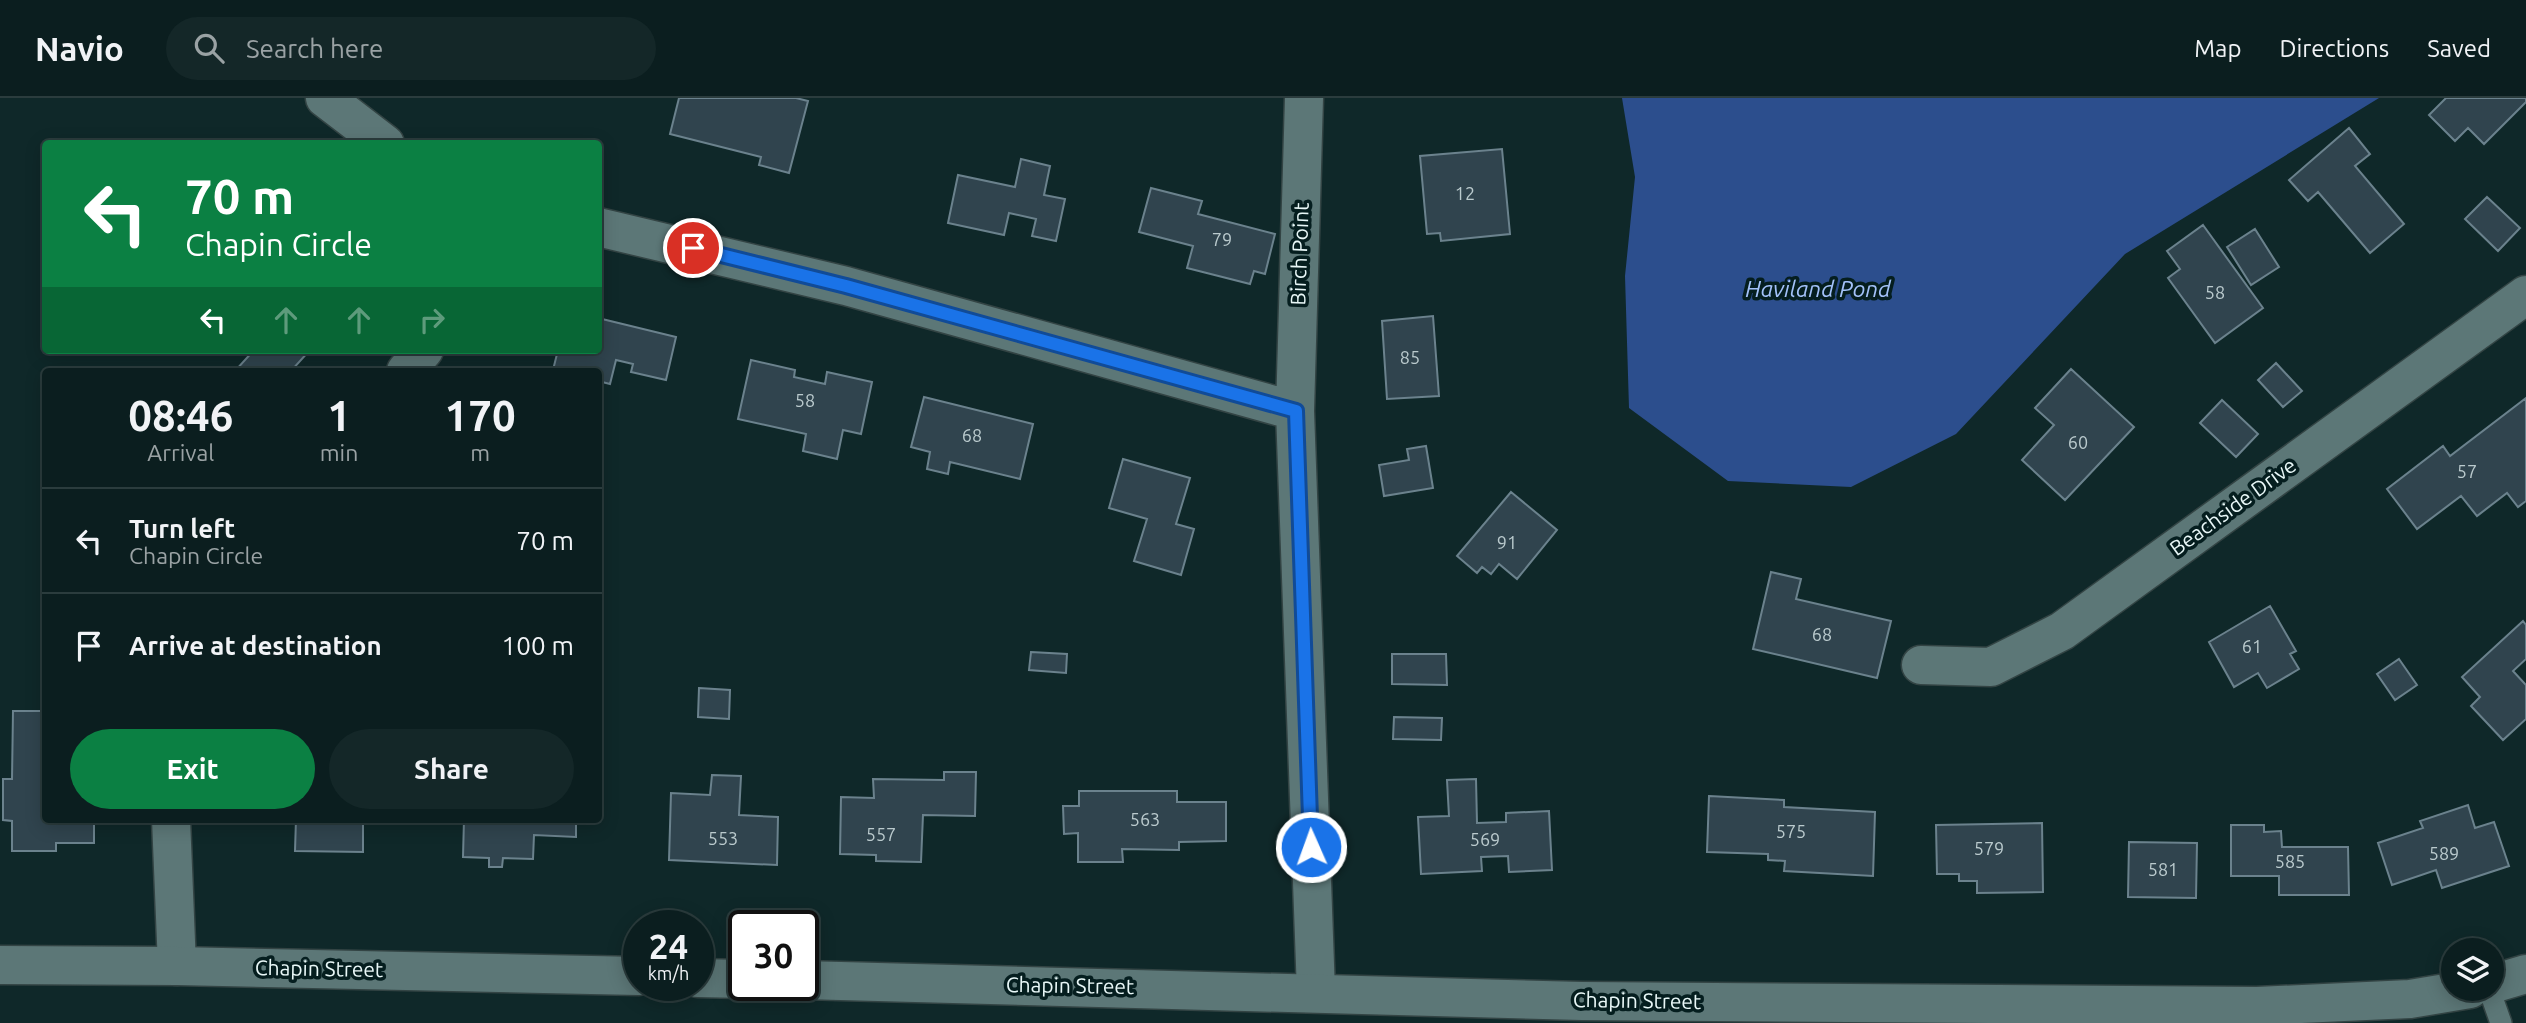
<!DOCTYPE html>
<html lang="en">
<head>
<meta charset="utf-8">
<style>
	:root { --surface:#0b1e1f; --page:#142728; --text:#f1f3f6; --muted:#9aa2a4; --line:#2b3c3d; --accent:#0b8043 }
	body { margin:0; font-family:Ubuntu,sans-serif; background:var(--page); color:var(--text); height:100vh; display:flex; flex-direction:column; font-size:26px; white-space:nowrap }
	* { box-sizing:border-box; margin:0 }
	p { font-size:23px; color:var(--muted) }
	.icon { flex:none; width:38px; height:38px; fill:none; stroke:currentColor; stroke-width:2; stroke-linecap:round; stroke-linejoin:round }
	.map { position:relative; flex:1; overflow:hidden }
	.sheet { position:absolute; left:42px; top:270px; width:560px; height:455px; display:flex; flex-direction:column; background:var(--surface); border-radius:7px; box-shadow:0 4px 18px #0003,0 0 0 2px var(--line) }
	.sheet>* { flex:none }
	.hud { position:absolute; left:42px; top:42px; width:560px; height:214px; border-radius:7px; box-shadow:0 4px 18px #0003,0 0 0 2px var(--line); background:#0b8043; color:#fff; overflow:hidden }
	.fabs { position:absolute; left:2441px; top:840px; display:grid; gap:14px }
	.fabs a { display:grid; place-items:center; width:63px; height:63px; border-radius:50%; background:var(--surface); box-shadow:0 4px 18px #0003,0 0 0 2px var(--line); font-size:35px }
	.speed { position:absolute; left:623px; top:812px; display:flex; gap:14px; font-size:35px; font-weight:700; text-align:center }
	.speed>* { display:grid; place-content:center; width:91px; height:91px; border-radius:50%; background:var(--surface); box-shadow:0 4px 18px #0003,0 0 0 2px var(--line); line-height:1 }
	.speed small { font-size:18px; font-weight:400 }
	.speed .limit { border:4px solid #111; border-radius:10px; background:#fff; color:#111 }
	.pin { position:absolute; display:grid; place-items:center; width:60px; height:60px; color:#fff; margin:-30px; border:4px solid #fff; border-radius:50%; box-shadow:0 2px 7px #0007 }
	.me { position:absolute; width:77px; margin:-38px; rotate:358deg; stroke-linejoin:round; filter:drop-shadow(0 0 5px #0008) }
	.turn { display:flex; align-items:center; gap:24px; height:147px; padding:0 28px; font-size:32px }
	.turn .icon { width:91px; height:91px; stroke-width:2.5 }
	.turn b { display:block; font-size:49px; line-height:60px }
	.lanes { display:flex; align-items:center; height:66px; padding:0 28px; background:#0003; justify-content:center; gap:35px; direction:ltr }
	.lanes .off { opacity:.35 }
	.eta { display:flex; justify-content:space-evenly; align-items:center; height:119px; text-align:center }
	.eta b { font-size:42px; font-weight:600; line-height:49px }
	.cta { display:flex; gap:14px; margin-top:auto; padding:14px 28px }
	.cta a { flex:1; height:80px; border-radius:42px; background:var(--accent); color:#fff; font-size:28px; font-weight:600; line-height:80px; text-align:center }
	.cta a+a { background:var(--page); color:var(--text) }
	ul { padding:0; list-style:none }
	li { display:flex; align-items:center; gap:21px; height:105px; padding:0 28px; border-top:2px solid var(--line) }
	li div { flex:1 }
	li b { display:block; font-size:26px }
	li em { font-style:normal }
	header { display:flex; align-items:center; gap:42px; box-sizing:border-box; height:98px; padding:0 35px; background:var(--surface); border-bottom:2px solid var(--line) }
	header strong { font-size:33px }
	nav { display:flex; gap:38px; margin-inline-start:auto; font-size:24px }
	.search { width:490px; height:63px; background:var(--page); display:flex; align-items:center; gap:18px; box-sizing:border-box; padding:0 24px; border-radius:38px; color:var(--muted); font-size:26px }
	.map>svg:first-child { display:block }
</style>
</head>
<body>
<header>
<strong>Navio</strong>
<div class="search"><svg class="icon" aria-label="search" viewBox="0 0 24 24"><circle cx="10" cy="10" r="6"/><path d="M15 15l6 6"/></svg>Search here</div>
<nav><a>Map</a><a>Directions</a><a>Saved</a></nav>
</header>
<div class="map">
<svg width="2526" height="925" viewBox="0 0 2526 925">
	<rect width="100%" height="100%" fill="#0f2829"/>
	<path fill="#2c4e8d" d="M1622 0H2379L2125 156 1956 336 1851 389 1728 383 1629 310 1625 178 1635 79Z"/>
	<path fill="#30444e" stroke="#6b828d" stroke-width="2" d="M679 0H796L808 3 789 75 759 67 761 59 670 36Z
		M2446 0H2526V4L2484 46 2468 30 2455 43 2429 17Z
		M2349 30 2370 56 2355 68 2404 126 2370 155 2318 94 2308 103 2289 82Z
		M1502 51 1510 136 1441 143 1440 135 1427 136 1420 58Z
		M1021 61 1050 68 1044 97 1065 101 1056 143 1032 138 1036 121 1009 115 1004 137 948 125 958 77 1015 89Z
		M1151 90 1202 103 1198 116 1275 136 1265 176 1254 173 1250 186 1187 170 1193 148 1139 134Z
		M2487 99 2520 130 2498 153 2465 121Z
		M2203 127 2263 210 2215 245 2168 180 2180 171 2167 153Z
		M2255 131 2279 169 2251 187 2227 149Z
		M1433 218 1439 298 1387 301 1382 223Z
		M598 220 676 239 666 282 631 274 633 266 616 262 610 286 598 283V273L553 272 558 252H598Z
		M254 252H310L291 273H235Z
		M751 262 795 272 794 279 825 286 827 274 872 284 861 336 843 332 837 361 803 353 806 336 738 321Z
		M2276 265 2302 293 2283 309 2258 282Z
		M2071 271 2134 329 2065 402 2022 362 2054 327 2035 310Z
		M924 299 1033 326 1020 381 950 364 948 376 927 371 930 354 911 349Z
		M2526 300V403L2518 409 2507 395 2477 418 2461 398 2417 431 2387 391 2443 348 2450 358Z
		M2222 302 2258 336 2236 359 2200 325Z
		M1426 348 1433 390 1384 398 1379 367 1409 362 1407 351Z
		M1123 361 1190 380 1176 426 1194 431 1181 477 1134 463 1147 421 1109 410Z
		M1511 394 1557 432 1517 481 1499 466 1491 476 1482 469 1477 475 1457 458Z
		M1771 474 1801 481 1796 501 1891 523 1877 580 1753 551Z
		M2270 508 2296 553 2290 556 2299 571 2267 590 2258 575 2234 589 2209 544Z
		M2523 523 2526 527V561L2513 573 2526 587V621L2503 642 2471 608 2480 599 2462 579Z
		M1031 554 1067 556 1066 575 1029 572Z
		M1392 556H1446L1447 587 1392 586Z
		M2399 561 2417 587 2395 602 2377 576Z
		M699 590 730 592 729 621 698 619Z
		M13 613H46V721H94V745H56V753H12V723L3 722V681H12Z
		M1394 619 1442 620 1441 642 1393 641Z
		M944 674H976L975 718 923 717 921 764 876 763V757L840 756 841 699 874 700 873 681 944 682Z
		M712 677 741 678 739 717 778 719 777 767 669 762 671 695 710 697Z
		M1476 681 1477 725 1506 724V715L1549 713 1552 772 1509 774 1508 758 1481 759 1482 773 1421 776 1418 719 1449 718 1447 682Z
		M1079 693H1177V704H1226V743L1179 744V752L1122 751 1123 764H1078V735L1064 736 1063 708H1079Z
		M1709 698 1784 702V709L1875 714 1873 778 1784 773 1785 763 1768 762V756L1707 754Z
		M2468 707 2475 730 2494 724 2509 768 2442 790 2436 772 2392 787 2378 745 2423 730 2420 723Z
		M296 721H363V754L295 753Z
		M464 721H576V739L534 737 533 761 503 760 502 769H489V760L463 759Z
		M2042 725 2043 794 1977 795V783H1959V776H1937L1936 727Z
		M2231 727H2264V734L2281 733 2282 749H2348L2349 797H2279V778H2231Z
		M2129 744 2197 745 2196 800 2128 799Z"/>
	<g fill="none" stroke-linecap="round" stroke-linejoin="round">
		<g stroke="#344" stroke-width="24">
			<path id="service" d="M2489 891 2501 925"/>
		</g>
		<g stroke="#344" stroke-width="41">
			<path id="minor" d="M325 0 385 46
				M598 129 846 188 1295 313 1316 894
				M406 273 424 252
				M1295 313 1304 0
				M1921 567 1991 569 2062 533 2526 197
				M171 721 177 868"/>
		</g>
		<g stroke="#344" stroke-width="41">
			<path id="secondary" d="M0 867 177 868 639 878
				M698 880 744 881
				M803 882 1582 903 2257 908 2410 901 2470 891
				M2492 886 2526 876"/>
		</g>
		<use href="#service" stroke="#5c7777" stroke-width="21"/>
		<use href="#minor" stroke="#5c7777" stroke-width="38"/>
		<use href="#secondary" stroke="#5c7777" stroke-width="38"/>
	</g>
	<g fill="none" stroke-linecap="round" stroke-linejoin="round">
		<g stroke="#114b97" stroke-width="18">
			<path id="route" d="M693 150 846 188 1296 313 1311 749"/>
		</g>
		<use href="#route" stroke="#1a73e8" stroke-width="12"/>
	</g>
	<g text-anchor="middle" stroke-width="7" stroke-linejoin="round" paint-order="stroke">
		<g font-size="18" fill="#bacacd">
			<text x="1465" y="102">12</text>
			<text x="1222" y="148">79</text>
			<text x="2215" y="201">58</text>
			<text x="1410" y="266">85</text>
			<text x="805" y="309">58</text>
			<text x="972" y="344">68</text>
			<text x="2078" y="351">60</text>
			<text x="2467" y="380">57</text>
			<text x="1507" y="451">91</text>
			<text x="1822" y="543">68</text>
			<text x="2252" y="555">61</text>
			<text x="1145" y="728">563</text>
			<text x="1791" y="740">575</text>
			<text x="881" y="743">557</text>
			<text x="723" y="747">553</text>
			<text x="1485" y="748">569</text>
			<text x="1989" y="757">579</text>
			<text x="2444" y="762">589</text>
			<text x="2290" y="770">585</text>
			<text x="2163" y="778">581</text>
		</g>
		<g font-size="21" fill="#e8f7f7" stroke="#051e1f">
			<text transform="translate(1300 156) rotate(-88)" y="7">Birch Point</text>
			<text transform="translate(2233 409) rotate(-36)" y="7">Beachside Drive</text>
			<text transform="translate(319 871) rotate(1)" y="7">Chapin Street</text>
			<text transform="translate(1070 888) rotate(1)" y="7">Chapin Street</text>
			<text transform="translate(1637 903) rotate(1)" y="7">Chapin Street</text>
		</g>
		<g font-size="23" font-style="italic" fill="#a3c2f9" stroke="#051e1f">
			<text x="1818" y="199">Haviland Pond</text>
		</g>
	</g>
</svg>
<div class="fabs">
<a><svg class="icon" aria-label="layers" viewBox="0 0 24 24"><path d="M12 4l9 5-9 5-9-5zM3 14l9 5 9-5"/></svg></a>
</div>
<div class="speed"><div>24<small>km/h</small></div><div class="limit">30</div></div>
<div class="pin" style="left:693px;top:150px;background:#d93025"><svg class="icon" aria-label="arrive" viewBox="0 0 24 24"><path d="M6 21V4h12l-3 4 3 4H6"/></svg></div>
<svg class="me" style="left:1311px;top:749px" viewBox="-20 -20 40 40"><circle r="17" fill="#1a73e8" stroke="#fff" stroke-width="3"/><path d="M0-11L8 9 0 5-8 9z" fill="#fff"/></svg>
<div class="hud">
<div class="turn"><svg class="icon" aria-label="left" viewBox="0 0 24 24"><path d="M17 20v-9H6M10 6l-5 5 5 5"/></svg><div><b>70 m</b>Chapin Circle</div></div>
<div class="lanes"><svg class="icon" aria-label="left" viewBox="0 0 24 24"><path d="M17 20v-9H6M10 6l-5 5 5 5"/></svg><svg class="icon off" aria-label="ahead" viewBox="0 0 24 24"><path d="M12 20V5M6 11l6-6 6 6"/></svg><svg class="icon off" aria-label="ahead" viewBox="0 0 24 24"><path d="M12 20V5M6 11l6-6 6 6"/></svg><svg class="icon off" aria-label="right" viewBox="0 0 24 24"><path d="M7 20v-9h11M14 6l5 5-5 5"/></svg></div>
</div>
<section class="sheet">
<div class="eta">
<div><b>08:46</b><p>Arrival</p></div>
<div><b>1</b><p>min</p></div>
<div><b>170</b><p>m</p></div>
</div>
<ul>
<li><svg class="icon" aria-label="left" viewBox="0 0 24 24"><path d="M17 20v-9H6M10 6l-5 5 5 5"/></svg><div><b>Turn left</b><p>Chapin Circle</p></div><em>70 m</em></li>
<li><svg class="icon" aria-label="arrive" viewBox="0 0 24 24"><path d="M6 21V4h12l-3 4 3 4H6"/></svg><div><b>Arrive at destination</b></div><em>100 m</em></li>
</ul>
<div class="cta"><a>Exit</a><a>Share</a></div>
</section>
</div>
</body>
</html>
